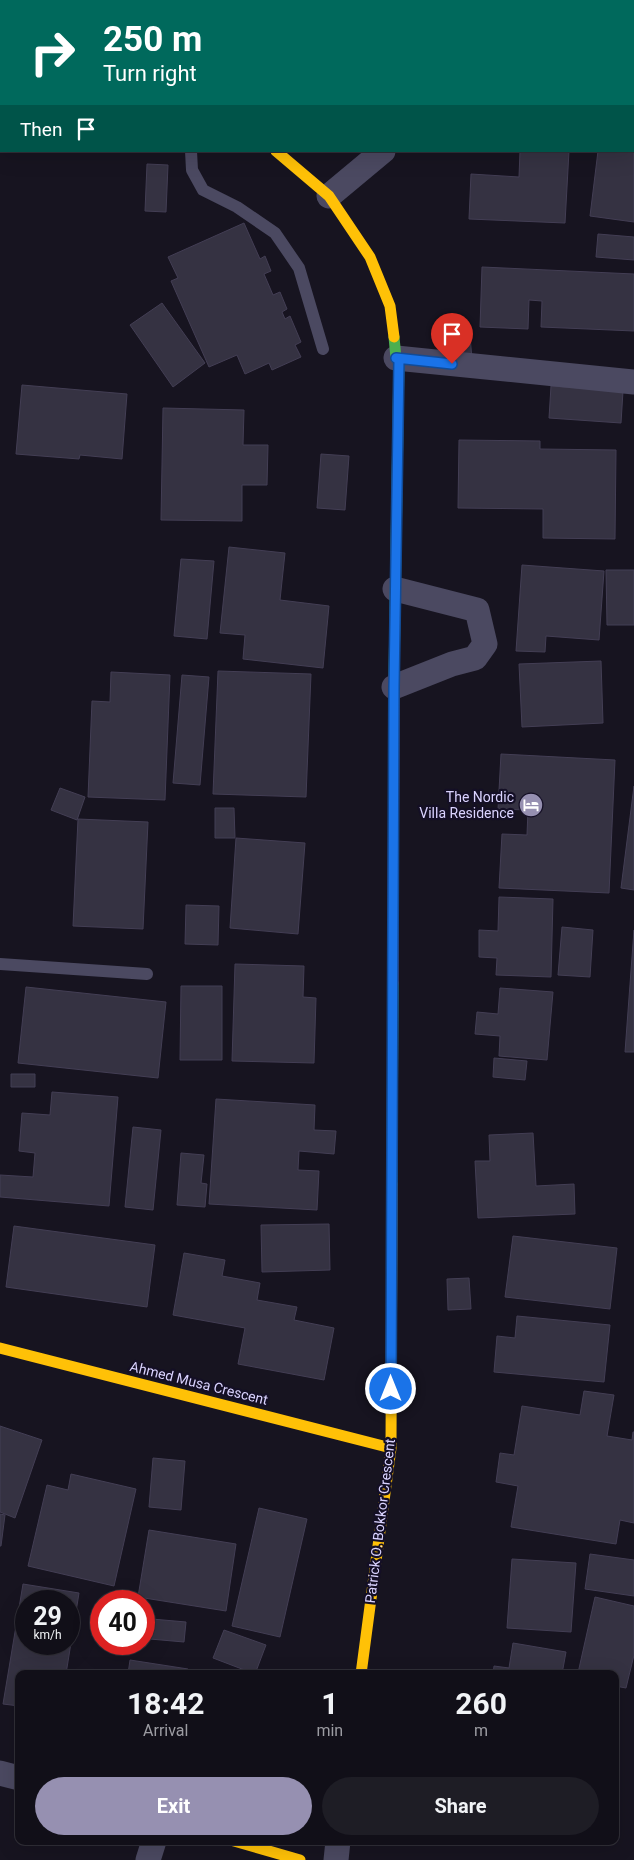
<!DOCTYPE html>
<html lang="en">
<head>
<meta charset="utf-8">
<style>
	:root { --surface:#110f18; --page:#1e1d25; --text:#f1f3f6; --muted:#9c9ca2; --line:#302f37; --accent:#9690b1 }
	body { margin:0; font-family:Roboto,sans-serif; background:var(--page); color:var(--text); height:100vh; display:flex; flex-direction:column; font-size:19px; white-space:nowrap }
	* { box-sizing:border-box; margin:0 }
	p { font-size:16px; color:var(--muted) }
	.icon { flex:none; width:28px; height:28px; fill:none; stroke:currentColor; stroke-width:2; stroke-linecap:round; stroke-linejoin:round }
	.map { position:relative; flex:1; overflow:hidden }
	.panel { position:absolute; left:15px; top:1670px; width:604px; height:175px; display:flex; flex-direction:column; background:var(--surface); border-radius:10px; box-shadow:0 5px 20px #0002,0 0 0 1px var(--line) }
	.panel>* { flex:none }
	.banner { position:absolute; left:0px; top:0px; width:635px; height:152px; box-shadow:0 5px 20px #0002,0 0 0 1px var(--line); background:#00695c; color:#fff; overflow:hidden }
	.speed { position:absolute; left:15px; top:1590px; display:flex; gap:10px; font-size:25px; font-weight:700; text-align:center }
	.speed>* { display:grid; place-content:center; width:65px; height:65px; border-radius:50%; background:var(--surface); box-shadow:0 5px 20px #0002,0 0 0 1px var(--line); line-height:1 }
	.speed small { font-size:12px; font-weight:400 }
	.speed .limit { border:8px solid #d22; background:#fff; color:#111 }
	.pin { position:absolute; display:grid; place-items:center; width:42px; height:42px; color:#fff; margin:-51px -21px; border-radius:50% 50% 50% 0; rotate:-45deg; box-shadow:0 0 5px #0007 }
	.pin .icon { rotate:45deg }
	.me { position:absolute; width:55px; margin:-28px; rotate:0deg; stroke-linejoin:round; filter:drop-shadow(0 0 4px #0008) }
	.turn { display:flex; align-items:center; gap:18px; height:105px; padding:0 20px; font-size:22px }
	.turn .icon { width:65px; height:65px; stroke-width:2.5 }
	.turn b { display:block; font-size:35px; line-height:42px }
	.then { display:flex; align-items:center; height:48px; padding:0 20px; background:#0003; gap:10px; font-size:19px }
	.eta { display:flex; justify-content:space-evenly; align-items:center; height:85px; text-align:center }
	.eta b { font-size:30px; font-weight:700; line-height:35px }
	.cta { display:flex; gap:10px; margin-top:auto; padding:10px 20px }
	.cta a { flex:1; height:58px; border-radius:30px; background:var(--accent); color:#fff; font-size:20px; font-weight:700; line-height:58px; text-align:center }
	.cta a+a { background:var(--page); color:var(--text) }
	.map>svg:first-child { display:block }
</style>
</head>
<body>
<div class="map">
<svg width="634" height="1860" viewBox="0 0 634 1860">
	<rect width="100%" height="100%" fill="#171420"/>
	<path fill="#353242" stroke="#433e54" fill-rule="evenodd" d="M221 0H279V1H221Z
		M634 144V222L590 216 598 151H634Z
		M520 151H569L565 223 469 219 471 174 519 177Z
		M147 164 168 165 166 212 145 211Z
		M244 223 260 259 265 256 271 271 264 274 273 295 280 292 287 309 282 312 285 319 290 316 301 342 295 345 301 357 272 370 269 363 245 374 237 355 209 367 171 281 178 278 168 257Z
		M598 234 634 237V260L596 257Z
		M482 267 634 274V331L541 327 542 301 529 300 528 329 480 327Z
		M162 303 205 363 173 387 130 325Z
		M470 335 472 360 452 362 450 337Z
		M22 385 127 394 122 459 80 455 79 459 16 454Z
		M551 386 623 391 621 423 549 418Z
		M163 408 244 410 243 445H268L267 485H242V521L161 520Z
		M459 440 540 441V449L616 450 615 539 543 538V509L458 508Z
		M321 454 349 456 345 510 317 508Z
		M229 547 285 553 280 600 329 606 323 668 243 659 245 635 220 633Z
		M181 559 214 561 207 639 174 636Z
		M522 565 604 571 599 640 546 636 545 652 516 651Z
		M606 570H634V625H607Z
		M601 661 603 723 522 727 519 664Z
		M218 671 311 674 306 797 213 794Z
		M111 672 170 675 165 800 88 797 92 701 110 702Z
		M182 675 209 677 200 785 173 783Z
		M501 754 615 760 609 893 499 888 502 834 527 835 528 810 498 809Z
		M634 786V890L621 888Z
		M60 788 85 797 77 820 51 810Z
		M215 808H234L235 838H215Z
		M78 819 148 822 143 929 73 926Z
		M236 838 305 843 298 934 230 928Z
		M499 897 553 899 551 977 496 975 497 958 479 957V930L498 931Z
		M186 905 219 906 218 945 185 944Z
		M562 927 593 930 590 977 558 975Z
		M634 930V1052H625Z
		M235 964 304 966 303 997 316 998 314 1063 232 1061Z
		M181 986H222V1060H180Z
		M26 987 166 1002 158 1078 18 1063Z
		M500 988 553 992 547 1060 499 1056 500 1036 475 1034 477 1012 498 1014Z
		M494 1058 527 1061 525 1080 493 1077Z
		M11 1074H35V1087H11Z
		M52 1092 118 1097 109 1206 0 1197V1175L33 1177 35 1153 19 1151 22 1113 50 1115Z
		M216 1099 315 1105 314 1130 336 1131 334 1154 299 1151 298 1170 319 1171 317 1210 209 1204Z
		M133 1127 161 1130 153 1210 125 1207Z
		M533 1133 536 1186 574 1184 575 1214 478 1218 475 1161H490L489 1135Z
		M181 1153 204 1155 201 1183 207 1184 205 1207 177 1205Z
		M329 1224 330 1270 262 1272 261 1225Z
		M14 1226 155 1245 147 1307 6 1287Z
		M513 1236 617 1248 610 1309 505 1297Z
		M184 1253 225 1260 222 1276 260 1283 257 1300 297 1307 294 1320 334 1328 324 1380 238 1364 245 1328 173 1315Z
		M469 1278 471 1309 448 1310 447 1279Z
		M517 1316 610 1325 604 1382 494 1372 497 1336 515 1338Z
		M584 1391 614 1395 607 1436 632 1440 633 1432H634V1523L620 1520 616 1544 511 1527 518 1486 496 1482 500 1453 514 1455 522 1406 580 1415Z
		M0 1426 42 1440 15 1518 0 1512Z
		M153 1458 185 1461 181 1510 149 1507Z
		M71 1474 136 1489 114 1586 28 1566 47 1485 68 1490Z
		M259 1508 307 1519 280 1637 232 1626Z
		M0 1514 5 1515 1 1546H0Z
		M149 1530 236 1544 226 1611 138 1597Z
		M590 1554 634 1560V1596L585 1589Z
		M512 1559 576 1563 571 1632 507 1628Z
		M23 1584 79 1593 66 1674H19V1706L3 1704ZM26 1601H69V1644H26Z
		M595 1597 634 1606V1655L626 1688 615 1686V1674L578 1673Z
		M152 1619 186 1622 184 1642 150 1639Z
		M224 1630 266 1645 255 1674 213 1658Z
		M513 1643 566 1652 562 1674H493L494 1666 509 1668Z
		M130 1660 188 1669V1674H128Z"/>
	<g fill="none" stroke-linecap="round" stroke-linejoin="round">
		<path stroke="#4b4961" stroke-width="12" d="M191 151 192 170 203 190 237 207 275 233 299 268 323 349
			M0 964 147 974"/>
		<path stroke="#4b4961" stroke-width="25" d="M20 1V0
			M508 1V0
			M0 98H1
			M329 196 383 151
			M396 358 634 382
			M394 687 452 664 475 658 485 644 477 610 395 589
			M0 1773 19 1778
			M148 1860 154 1841
			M336 1860 338 1841"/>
		<path stroke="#4caf50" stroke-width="11" d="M394 337 396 358 399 360 394 676
			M392 1184 393 983"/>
		<path stroke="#ffc107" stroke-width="11" d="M276 151 329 196 370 257 390 306 394 337
			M0 1348 391 1448
			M361 1674 391 1448 392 1184
			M234 1841 300 1860"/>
		<path stroke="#c62828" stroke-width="11" d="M393 983 394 676"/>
	</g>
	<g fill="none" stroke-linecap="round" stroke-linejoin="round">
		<g stroke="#114b97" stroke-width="12">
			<path id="route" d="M391 1389 394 687 399 360 396 358 452 364"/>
		</g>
		<use href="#route" stroke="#1a73e8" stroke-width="9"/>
	</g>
	<defs>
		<g id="hotel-disc" transform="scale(1.25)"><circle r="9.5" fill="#9690b1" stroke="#140f25"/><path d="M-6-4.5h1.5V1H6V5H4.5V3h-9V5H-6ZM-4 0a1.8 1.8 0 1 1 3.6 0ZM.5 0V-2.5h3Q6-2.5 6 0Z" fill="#fff"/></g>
	</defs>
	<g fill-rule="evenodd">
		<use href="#hotel-disc" x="531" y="805"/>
	</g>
	<g text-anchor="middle" stroke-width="4.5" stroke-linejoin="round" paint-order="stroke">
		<g font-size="14" fill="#dad3ff" stroke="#140f25" text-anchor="end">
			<text x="514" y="802">The Nordic<tspan x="514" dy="16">Villa Residence</tspan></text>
		</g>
		<g font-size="14" fill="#dad3ff" stroke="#140f25">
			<text transform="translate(199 1383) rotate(14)" y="5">Ahmed Musa Crescent</text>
			<text transform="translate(380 1521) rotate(-83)" y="5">Patrick O. Bokkor Crescent</text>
		</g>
	</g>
</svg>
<div class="speed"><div>29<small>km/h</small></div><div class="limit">40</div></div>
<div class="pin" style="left:452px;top:364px;background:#d93025"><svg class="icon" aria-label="arrive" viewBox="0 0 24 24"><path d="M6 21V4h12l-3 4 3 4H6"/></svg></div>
<svg class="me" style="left:391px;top:1389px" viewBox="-20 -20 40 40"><circle r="17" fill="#1a73e8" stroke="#fff" stroke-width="3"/><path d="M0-11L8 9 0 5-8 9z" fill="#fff"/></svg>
<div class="banner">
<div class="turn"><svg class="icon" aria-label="right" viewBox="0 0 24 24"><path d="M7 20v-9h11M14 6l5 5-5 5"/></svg><div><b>250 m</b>Turn right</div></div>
<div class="then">Then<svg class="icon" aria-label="arrive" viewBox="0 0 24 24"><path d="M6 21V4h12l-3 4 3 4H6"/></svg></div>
</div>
<section class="panel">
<div class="eta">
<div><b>18:42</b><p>Arrival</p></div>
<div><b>1</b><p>min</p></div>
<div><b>260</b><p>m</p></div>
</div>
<div class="cta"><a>Exit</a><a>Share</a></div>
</section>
</div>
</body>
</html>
